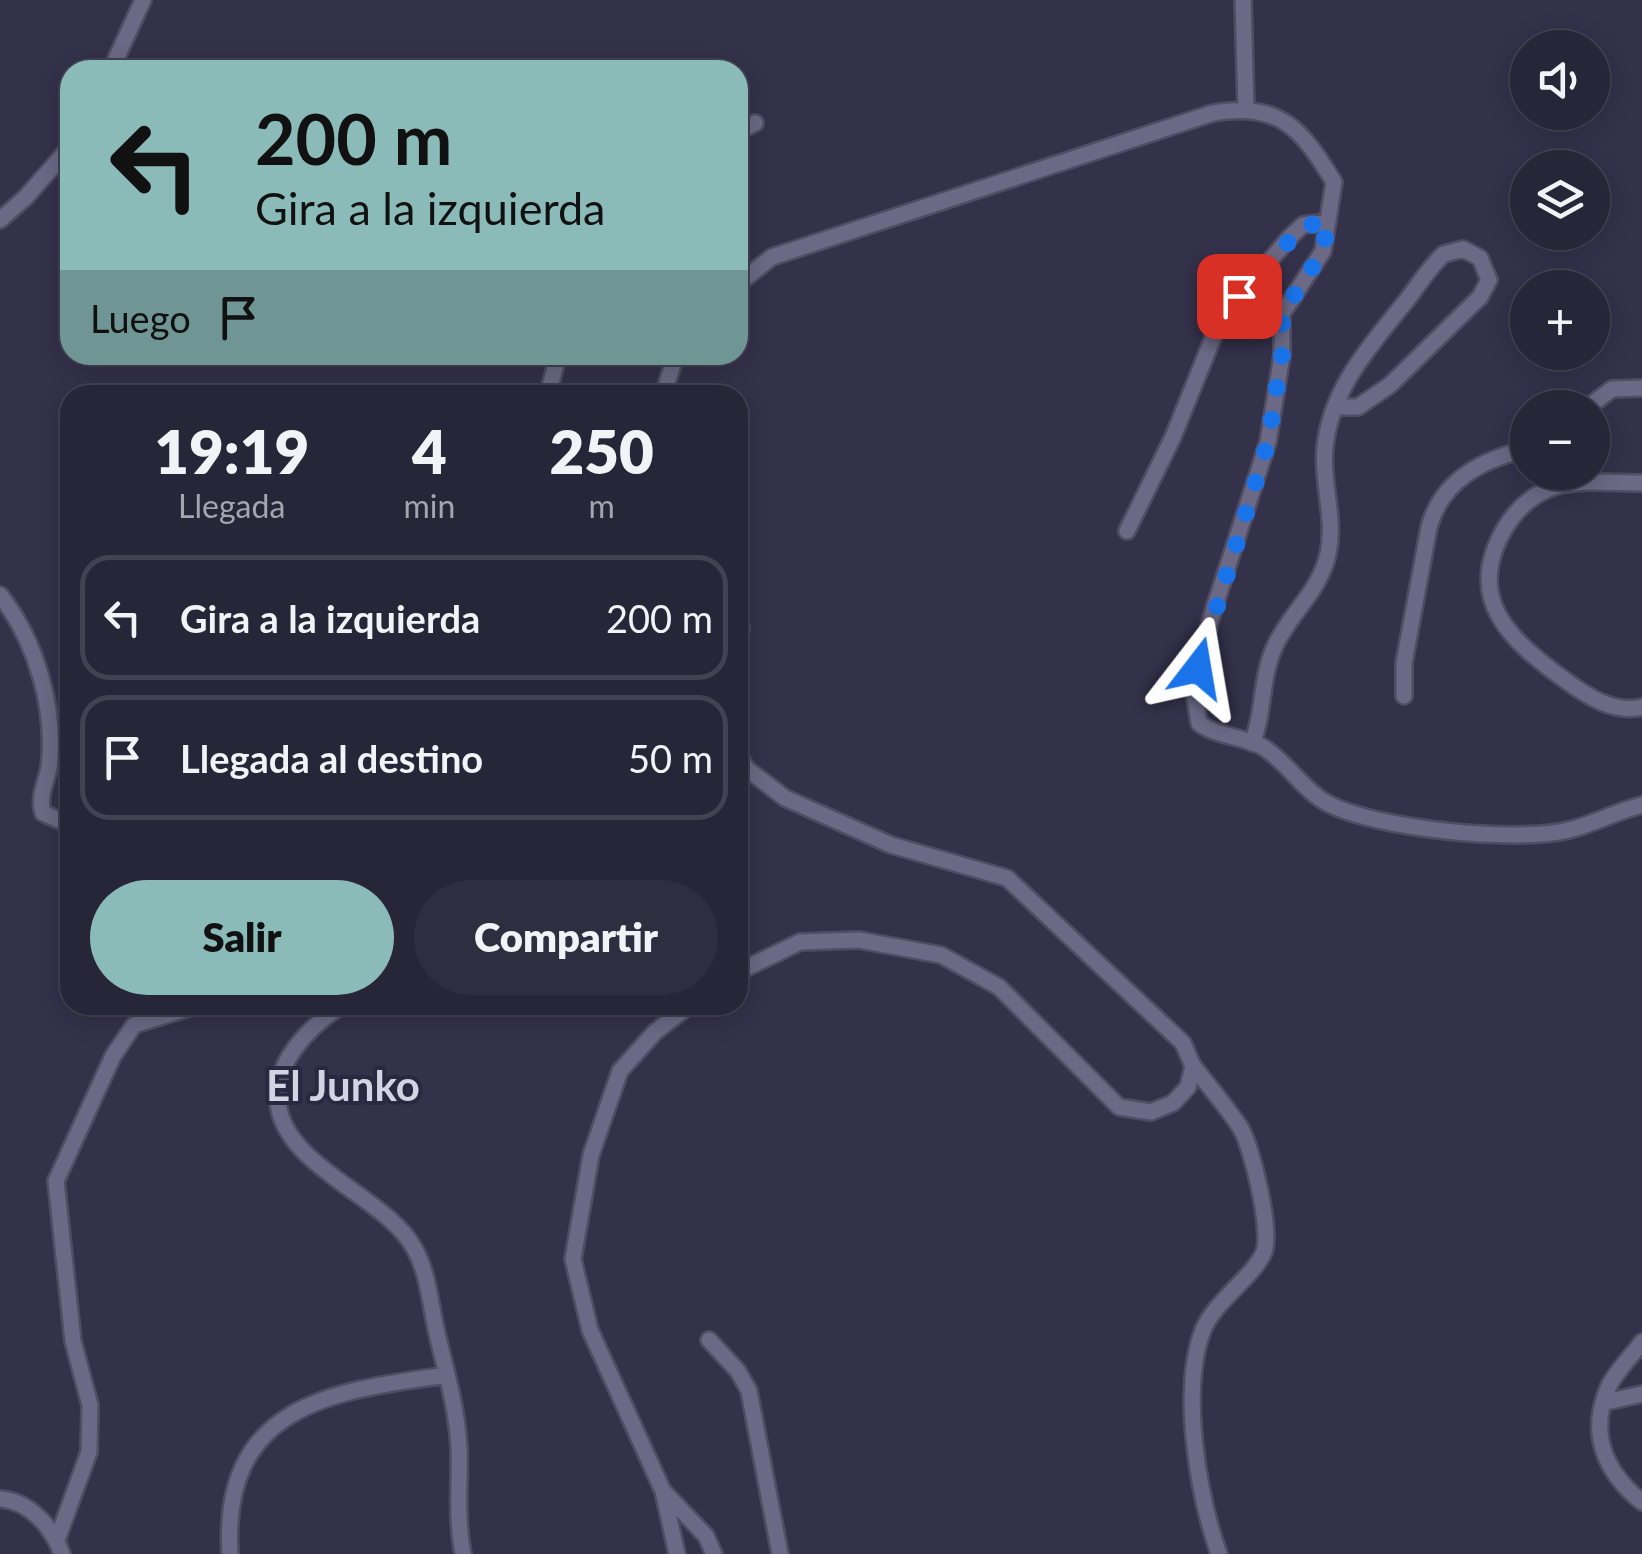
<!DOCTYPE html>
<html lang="es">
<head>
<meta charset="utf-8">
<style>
	:root { --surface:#272538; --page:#2f2d40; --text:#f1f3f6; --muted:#a4a5ae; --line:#434253; --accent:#8bbbb9 }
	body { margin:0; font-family:Lato,sans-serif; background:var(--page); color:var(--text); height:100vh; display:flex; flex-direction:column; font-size:38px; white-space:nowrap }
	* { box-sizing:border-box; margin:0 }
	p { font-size:32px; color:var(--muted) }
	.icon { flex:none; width:55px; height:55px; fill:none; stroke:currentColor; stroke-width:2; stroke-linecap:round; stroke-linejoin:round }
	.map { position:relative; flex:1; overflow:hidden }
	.side { position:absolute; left:60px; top:385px; width:688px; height:630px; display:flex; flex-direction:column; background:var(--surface); border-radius:30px; box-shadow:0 5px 25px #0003,0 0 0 2px var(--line) }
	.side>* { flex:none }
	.banner { position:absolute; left:60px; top:60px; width:688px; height:305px; border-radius:30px; box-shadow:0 5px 25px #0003,0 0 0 2px var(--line); background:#8bbbb9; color:#111; overflow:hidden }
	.fabs { position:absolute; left:1510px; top:30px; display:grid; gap:20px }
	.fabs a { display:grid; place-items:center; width:100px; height:100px; border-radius:50%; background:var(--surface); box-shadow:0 5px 25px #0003,0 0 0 2px var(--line); font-size:50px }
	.pin { position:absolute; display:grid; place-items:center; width:85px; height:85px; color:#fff; margin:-42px; border-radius:20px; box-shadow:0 5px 15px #0006 }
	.me { position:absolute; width:110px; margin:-55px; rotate:14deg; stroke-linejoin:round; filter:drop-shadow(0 0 8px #0008) }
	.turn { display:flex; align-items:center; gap:35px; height:210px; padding:0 30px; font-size:45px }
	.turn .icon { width:130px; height:130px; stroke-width:2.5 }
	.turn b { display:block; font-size:70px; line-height:85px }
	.then { display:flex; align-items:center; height:95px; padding:0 30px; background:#0003; gap:20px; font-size:38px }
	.eta { display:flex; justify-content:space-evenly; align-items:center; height:170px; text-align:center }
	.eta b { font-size:60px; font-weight:800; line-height:70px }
	.cta { display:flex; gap:20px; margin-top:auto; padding:20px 30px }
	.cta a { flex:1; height:115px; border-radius:60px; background:var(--accent); color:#111; font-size:40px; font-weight:800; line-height:115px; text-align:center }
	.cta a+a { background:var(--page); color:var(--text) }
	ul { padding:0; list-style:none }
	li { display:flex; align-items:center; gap:30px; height:125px; margin:0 20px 15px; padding:0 10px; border:5px solid var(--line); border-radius:30px }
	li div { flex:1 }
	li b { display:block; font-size:38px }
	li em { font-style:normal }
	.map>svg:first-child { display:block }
</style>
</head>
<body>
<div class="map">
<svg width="1642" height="1554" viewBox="0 0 1642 1554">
	<rect width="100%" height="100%" fill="#34314b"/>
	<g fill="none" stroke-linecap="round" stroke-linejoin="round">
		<g stroke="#504d62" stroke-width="20">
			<path id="minor" d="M1243 0 1246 108
				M111 70 143 0
				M738 132 755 123
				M0 220 26 197 70 147
				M738 284 772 257 1213 113C1280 102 1301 128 1334 182L1323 251 1282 314V355L1268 442 1211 618 1193 685 1199 723C1217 737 1243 736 1263 747 1287 762 1303 790 1327 803 1375 829 1517 843 1569 830 1594 824 1617 811 1642 805
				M548 395 558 355
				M663 395 676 355
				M1587 408 1612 389 1642 388
				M1642 483C1615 483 1583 479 1557 486 1534 493 1517 508 1505 528 1463 599 1511 641 1565 680 1587 696 1614 714 1642 707
				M1127 531 1173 437 1221 318 1290 237 1303 225 1328 222
				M0 595C36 641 56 708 49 767 46 784 38 796 43 813L70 825
				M738 610 741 629 738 646
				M1404 696V663L1429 527C1442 480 1482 459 1528 449
				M1252 743C1265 712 1260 678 1275 646 1290 613 1320 591 1328 554 1336 518 1321 482 1325 447 1331 388 1371 345 1406 301 1418 286 1429 267 1444 254L1463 249 1480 258 1489 280 1480 297 1390 385 1358 407H1335
				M738 755 747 769 785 798 891 845 1007 878 1183 1043 1193 1066 1188 1087 1173 1103 1151 1112 1119 1107 999 987 941 955 859 940 800 942 738 972
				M343 1005C310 1025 269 1066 279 1109 291 1169 387 1198 414 1248 428 1272 430 1302 436 1329 445 1369 457 1407 459 1448 460 1484 456 1519 463 1554
				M1193 1066C1209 1086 1226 1106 1240 1127 1252 1146 1272 1231 1264 1252 1254 1276 1215 1301 1203 1330 1180 1390 1198 1495 1219 1554
				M709 1340 738 1371 749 1391 780 1554
				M1642 1342C1632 1356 1615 1372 1608 1388 1588 1435 1606 1473 1642 1502
				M1606 1402 1642 1394
				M664 1492 706 1536 714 1554
				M0 1499C30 1501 52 1527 62 1554
				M57 1540 89 1452 90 1405 73 1341 56 1181 113 1056 134 1025 199 1005
				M230 1554C221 1405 330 1391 447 1375
				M677 1554 663 1491 590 1330 573 1259 591 1155 620 1071 655 1032 690 1005"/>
		</g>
		<use href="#minor" stroke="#6c6986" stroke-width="15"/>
	</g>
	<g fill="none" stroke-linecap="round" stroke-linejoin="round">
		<path stroke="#1a73e8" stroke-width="18" stroke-dasharray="0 32.4" d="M1198 668 1268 442 1282 355V314L1323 251 1328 222 1303 226 1239 296"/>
	</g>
	<g text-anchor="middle" stroke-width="8" stroke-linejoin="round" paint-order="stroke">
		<g font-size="42" font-weight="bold" fill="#d4d3e3" stroke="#2a2740">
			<text x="343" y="1101">El Junko</text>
		</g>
	</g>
</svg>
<div class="fabs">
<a><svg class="icon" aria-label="sound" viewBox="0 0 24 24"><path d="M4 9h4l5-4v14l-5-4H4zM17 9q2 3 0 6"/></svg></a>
<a><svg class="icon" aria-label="layers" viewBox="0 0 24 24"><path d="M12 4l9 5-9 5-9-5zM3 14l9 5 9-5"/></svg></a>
<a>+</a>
<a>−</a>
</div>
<div class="pin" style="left:1239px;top:296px;background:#d93025"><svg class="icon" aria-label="arrive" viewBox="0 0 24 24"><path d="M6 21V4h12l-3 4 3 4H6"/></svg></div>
<svg class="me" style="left:1198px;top:668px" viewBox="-20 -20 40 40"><path d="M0-17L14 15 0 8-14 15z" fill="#1a73e8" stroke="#fff" stroke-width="4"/></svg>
<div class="banner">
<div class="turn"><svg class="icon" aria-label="left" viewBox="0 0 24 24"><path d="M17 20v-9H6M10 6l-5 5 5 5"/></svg><div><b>200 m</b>Gira a la izquierda</div></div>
<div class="then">Luego<svg class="icon" aria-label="arrive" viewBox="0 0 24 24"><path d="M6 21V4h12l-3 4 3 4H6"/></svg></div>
</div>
<section class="side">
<div class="eta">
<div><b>19:19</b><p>Llegada</p></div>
<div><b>4</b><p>min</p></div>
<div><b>250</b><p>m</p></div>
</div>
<ul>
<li><svg class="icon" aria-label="left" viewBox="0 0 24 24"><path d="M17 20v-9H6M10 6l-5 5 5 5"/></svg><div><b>Gira a la izquierda</b></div><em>200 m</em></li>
<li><svg class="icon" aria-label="arrive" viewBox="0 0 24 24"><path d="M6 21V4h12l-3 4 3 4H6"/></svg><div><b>Llegada al destino</b></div><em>50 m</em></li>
</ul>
<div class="cta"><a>Salir</a><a>Compartir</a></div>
</section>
</div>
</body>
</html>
